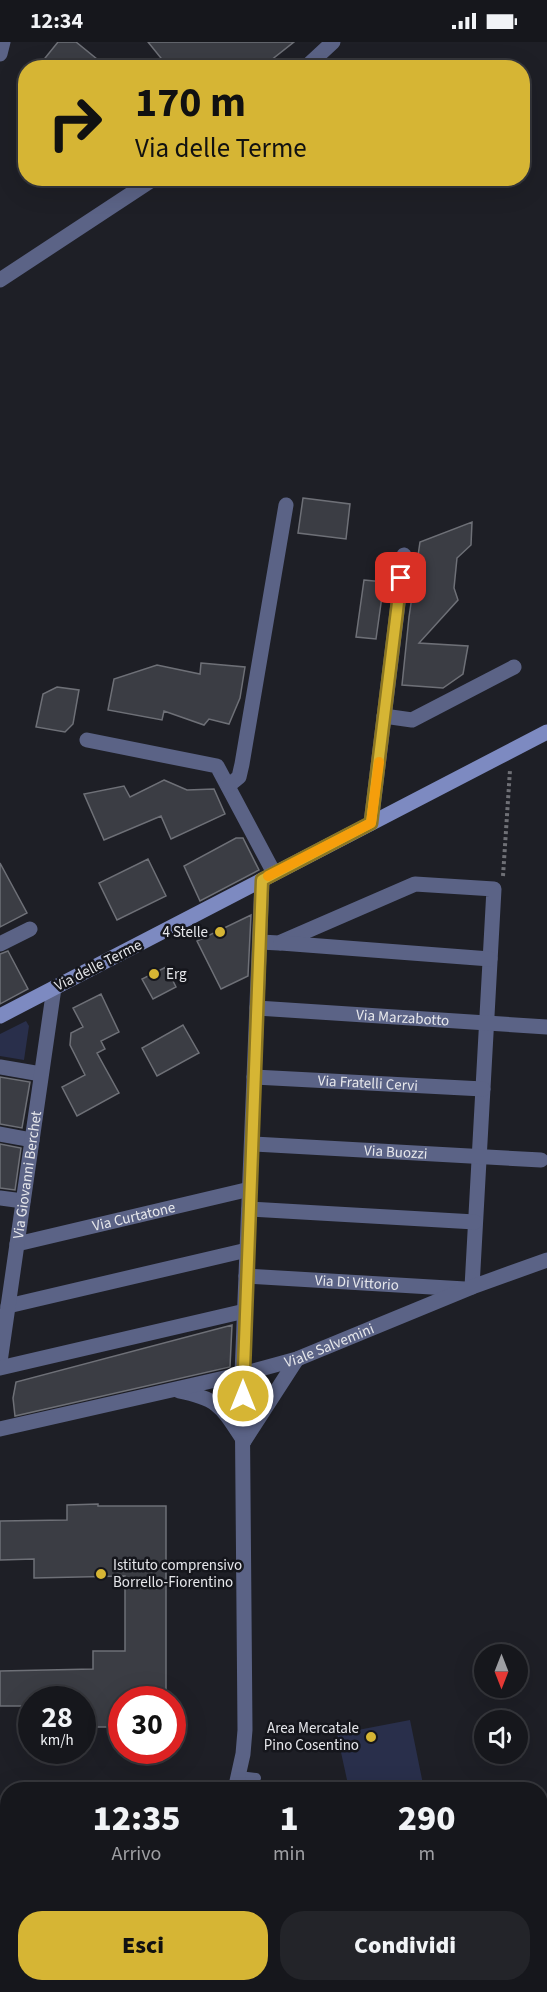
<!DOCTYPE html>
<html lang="it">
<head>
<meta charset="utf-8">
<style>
	:root { --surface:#16171c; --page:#232429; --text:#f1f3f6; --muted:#9e9fa3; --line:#35363b; --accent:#d6b534 }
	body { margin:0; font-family:"Source Sans 3",sans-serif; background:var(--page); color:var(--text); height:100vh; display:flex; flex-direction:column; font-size:22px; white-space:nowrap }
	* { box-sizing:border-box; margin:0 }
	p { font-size:20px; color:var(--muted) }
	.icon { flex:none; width:33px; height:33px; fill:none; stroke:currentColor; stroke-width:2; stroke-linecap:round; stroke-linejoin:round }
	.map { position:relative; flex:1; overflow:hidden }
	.sheet { position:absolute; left:0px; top:1740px; width:548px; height:210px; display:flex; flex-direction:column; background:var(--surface); border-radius:24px 24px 0 0; box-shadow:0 6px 24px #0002,0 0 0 2px var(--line) }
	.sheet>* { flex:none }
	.hud { position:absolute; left:18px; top:18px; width:512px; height:126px; border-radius:24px; box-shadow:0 6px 24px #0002,0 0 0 2px var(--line); background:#d6b534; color:#111; overflow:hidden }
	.needle { width:39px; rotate:180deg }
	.buttons { position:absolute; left:474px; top:1602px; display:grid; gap:12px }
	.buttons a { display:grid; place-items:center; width:54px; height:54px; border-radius:50%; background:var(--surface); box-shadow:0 6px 24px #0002,0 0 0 2px var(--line); font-size:30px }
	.speed { position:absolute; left:18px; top:1644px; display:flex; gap:12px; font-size:30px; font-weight:700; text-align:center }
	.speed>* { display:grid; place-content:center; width:78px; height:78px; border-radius:50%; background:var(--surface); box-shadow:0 6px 24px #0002,0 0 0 2px var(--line); line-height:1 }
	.speed small { font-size:15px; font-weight:400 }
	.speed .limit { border:9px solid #d22; background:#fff; color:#111 }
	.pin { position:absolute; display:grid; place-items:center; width:51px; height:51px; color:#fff; margin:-26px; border-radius:12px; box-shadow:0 3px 9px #0006 }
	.me { position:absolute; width:66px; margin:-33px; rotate:0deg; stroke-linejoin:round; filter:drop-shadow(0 0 4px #0008) }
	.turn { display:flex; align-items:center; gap:21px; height:126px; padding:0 18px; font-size:27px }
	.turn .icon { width:78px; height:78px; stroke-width:2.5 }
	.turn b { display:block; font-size:42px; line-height:51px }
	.eta { display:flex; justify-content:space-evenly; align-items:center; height:102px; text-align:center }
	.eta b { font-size:36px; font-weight:800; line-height:42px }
	.button { display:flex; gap:12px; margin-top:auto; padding:12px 18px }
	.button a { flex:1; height:69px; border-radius:24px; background:var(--accent); color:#111; font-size:24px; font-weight:800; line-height:69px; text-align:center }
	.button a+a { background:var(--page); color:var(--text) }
	.status { display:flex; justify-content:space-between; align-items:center; height:42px; padding:0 30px; background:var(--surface); direction:ltr }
	.status svg { height:16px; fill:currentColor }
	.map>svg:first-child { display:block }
</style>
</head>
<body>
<div class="status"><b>12:34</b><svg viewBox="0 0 49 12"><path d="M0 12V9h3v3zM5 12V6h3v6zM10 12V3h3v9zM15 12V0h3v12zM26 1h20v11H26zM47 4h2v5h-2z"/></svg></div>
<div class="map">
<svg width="547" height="1950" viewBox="0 0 547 1950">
	<rect width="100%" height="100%" fill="#1e1f26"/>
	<path fill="#292f4b" d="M26 979 29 984 24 1018 0 1014V992Z
		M410 1678 424 1747H349L337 1692Z"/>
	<path fill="#3b3d44" stroke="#6e7077" stroke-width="1.5" d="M58 0H76L108 26H37Z
		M148 0H294L261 26H169Z
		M303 456 350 462 346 497 298 491Z
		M472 480 471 503 457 516 454 546 458 558 419 601 468 604 463 632 443 646 402 643 409 575 420 500Z
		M364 538 384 540 376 597 356 595Z
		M201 621 245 625 240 656 229 682 209 677 204 683 164 669 162 678 108 668 114 637 157 623 200 632Z
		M57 645 79 648 73 682 65 690 36 685 43 652Z
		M164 738 187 748 214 747 225 772 171 797 161 774 104 798 84 752 124 744 130 755Z
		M236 796H243L259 828 200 859 184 824Z
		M148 817 166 854 117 878 99 841Z
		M0 821 27 871 0 885Z
		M251 873 248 934 221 947 197 899Z
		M8 909 28 947 0 962V912Z
		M166 925 176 945 153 957 142 937Z
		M101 952 119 990 101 999 105 1007 97 1011 119 1051 77 1074 62 1045 85 1033 70 1003 71 991 83 985 73 966Z
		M183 983 199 1011 157 1034 142 1006Z
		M0 1035 30 1040 22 1086 0 1082Z
		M0 1102 21 1106 15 1148 0 1146Z
		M232 1283 230 1325 15 1374 13 1356 16 1340Z
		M98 1462V1464H166V1651H125V1658H122V1685H90L89 1663H82V1658H32V1664H0V1629L93 1627V1609H125V1534L34 1536V1517L0 1518V1479L67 1478V1463Z"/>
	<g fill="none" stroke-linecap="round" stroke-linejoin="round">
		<path stroke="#6f7076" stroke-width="4" stroke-dasharray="3 3" stroke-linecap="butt" d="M503 834 510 728"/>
		<path stroke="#5b6386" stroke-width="10" d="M239 1734 256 1736
			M0 1872 8 1873"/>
		<g stroke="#5b6386" stroke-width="15">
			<path d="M0 12 3 0"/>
			<path d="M305 26 333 0"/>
			<path d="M0 238 155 136"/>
			<path d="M384 674 412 678 514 625"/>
			<path d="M87 698 217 724 274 831"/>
			<path d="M228 744 239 735 242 722 286 463"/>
			<path d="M371 781 404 513"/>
			<path d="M260 900 279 901 415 842 494 847 472 1245"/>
			<path d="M281 901 490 917"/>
			<path d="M0 902 30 887"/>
			<path id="s1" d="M257 966 547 985"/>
			<path d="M0 1025 41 1032"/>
			<path id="s2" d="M254 1035 483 1047"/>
			<path d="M0 1092 32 1098"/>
			<path id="s3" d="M252 1102 541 1118"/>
			<path d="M0 1156 23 1159"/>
			<path d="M249 1167 475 1180"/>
			<path id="s4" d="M17 1202 250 1147"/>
			<path id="s5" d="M246 1234 465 1247"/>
			<path d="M8 1264 247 1208"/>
			<path id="s6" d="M0 1320 54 946"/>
			<path d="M0 1326 245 1269"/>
			<path d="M179 1349C220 1357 222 1366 244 1399"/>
			<path id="s7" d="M0 1387 242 1332 297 1317 472 1245 547 1218"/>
			<path d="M244 1399 297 1317"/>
			<path d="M235 1748 243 1712 245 1688 242 1332 262 838"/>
			<path d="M540 1807 547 1805"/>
			<path d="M193 1942 194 1950"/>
			<path d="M254 1942 263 1950"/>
			<path d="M105 1950 124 1942"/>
		</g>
		<path stroke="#7d8ac1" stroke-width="15" d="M0 974 547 690"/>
	</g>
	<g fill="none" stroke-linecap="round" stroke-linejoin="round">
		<g stroke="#8b7622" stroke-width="15">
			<path id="route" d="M243 1354 262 838 371 781 401 536"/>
		</g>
		<use href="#route" stroke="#d6b534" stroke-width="10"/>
		<path stroke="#f59e0b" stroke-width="10" d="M268 834 371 781 379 720"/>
	</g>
	<g fill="#d6b534" stroke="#15161c" stroke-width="2">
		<circle cx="220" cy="890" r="6"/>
		<circle cx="154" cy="932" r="6"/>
		<circle cx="101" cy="1532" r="6"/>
		<circle cx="371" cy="1695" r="6"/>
	</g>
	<g text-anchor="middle" stroke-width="5" stroke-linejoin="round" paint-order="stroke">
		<g font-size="15" fill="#e6e7eb" stroke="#15161c" text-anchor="end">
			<text x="208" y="895">4 Stelle</text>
			<text x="166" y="937" text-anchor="start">Erg</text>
			<text x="113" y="1528" text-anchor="start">Istituto comprensivo<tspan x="113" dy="17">Borrello-Fiorentino</tspan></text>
			<text x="359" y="1691">Area Mercatale<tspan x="359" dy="17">Pino Cosentino</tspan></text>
		</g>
		<g font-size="15" fill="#e6e7eb" stroke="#15161c">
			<text transform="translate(98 923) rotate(-27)" y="5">Via delle Terme</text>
			<text dy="5" stroke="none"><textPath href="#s1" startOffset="146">Via Marzabotto</textPath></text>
			<text dy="5" stroke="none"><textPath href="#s2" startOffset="114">Via Fratelli Cervi</textPath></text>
			<text dy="5" stroke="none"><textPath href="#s3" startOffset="144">Via Buozzi</textPath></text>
			<text dy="5" stroke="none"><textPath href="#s6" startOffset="189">Via Giovanni Berchet</textPath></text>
			<text dy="5" stroke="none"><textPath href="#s4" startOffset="120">Via Curtatone</textPath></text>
			<text dy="5" stroke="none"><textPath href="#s5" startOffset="111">Via Di Vittorio</textPath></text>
			<text dy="5" stroke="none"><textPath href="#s7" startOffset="340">Viale Salvemini</textPath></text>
		</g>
	</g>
</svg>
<div class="buttons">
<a><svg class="needle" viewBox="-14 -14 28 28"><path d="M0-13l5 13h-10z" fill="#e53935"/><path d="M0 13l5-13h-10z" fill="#9e9fa3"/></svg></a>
<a><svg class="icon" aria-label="sound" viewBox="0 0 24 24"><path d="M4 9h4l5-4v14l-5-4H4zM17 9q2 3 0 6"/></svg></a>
</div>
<div class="speed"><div>28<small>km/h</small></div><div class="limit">30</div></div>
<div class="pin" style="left:401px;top:536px;background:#d93025"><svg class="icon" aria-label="arrive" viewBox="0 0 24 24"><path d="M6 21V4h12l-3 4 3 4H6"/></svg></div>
<svg class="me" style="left:243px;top:1354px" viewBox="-20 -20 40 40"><circle r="17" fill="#d6b534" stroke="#fff" stroke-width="3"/><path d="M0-11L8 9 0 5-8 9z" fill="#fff"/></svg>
<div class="hud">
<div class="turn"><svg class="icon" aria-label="right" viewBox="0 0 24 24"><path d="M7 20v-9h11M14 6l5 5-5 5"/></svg><div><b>170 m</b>Via delle Terme</div></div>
</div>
<section class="sheet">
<div class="eta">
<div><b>12:35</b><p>Arrivo</p></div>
<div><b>1</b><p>min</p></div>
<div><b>290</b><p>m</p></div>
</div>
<div class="button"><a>Esci</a><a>Condividi</a></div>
</section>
</div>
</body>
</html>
